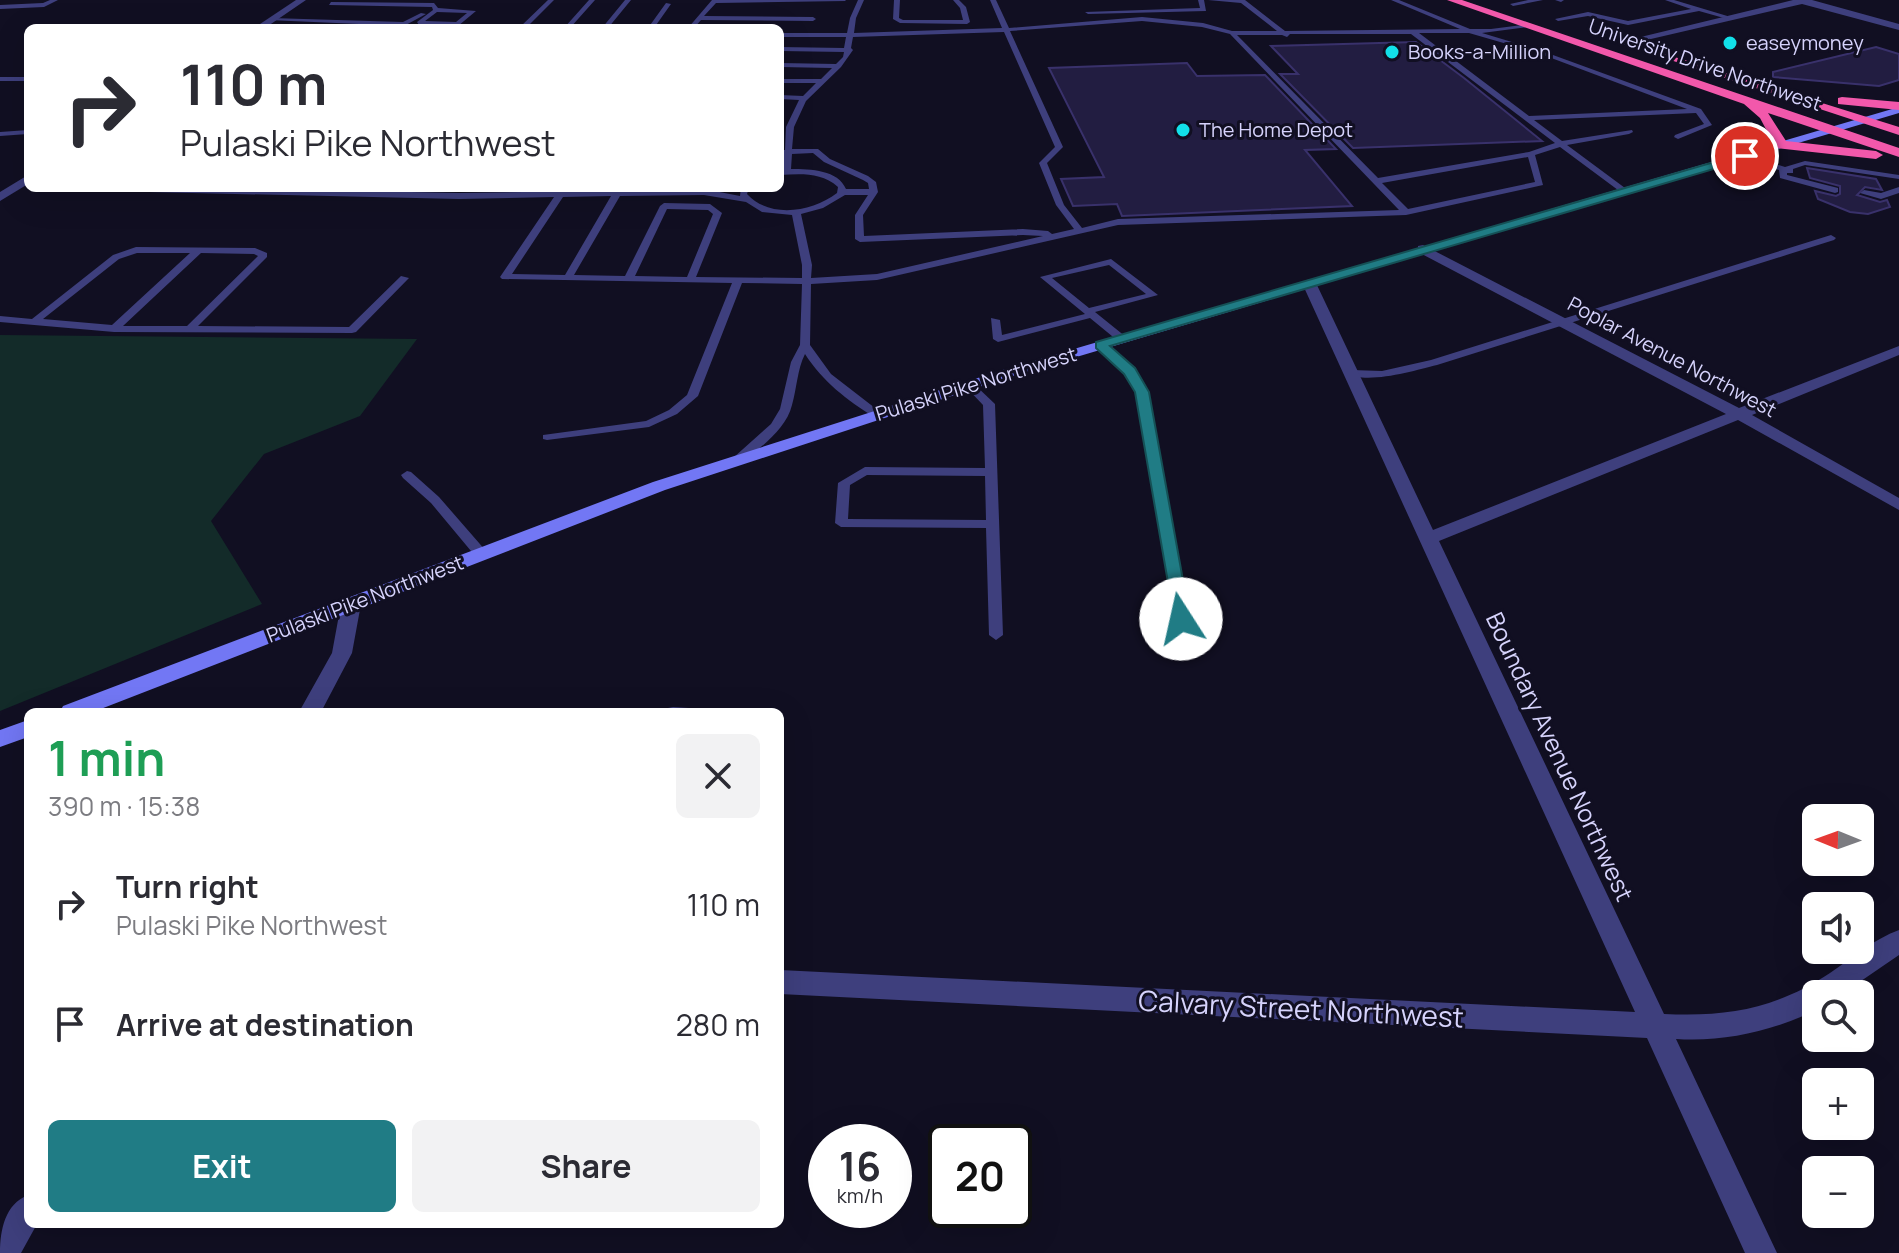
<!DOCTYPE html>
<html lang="en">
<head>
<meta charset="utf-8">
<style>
	:root { --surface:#fff; --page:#f2f2f3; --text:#2b2b33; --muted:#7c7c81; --accent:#207c85 }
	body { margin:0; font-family:Manrope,sans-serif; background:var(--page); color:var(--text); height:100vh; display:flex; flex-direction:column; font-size:30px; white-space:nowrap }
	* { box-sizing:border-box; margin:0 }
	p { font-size:26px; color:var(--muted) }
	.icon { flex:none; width:44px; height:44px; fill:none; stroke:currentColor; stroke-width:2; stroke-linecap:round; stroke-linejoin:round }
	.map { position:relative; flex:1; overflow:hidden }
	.side { position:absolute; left:24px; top:708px; width:760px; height:520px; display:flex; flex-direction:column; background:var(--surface); border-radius:12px; box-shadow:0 8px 32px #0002 }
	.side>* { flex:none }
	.guide { position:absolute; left:24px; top:24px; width:760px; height:168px; border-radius:12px; box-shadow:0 8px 32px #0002; background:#fff; color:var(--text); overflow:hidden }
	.needle { width:52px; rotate:271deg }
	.tools { position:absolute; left:1802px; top:804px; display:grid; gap:16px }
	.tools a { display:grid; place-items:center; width:72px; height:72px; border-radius:12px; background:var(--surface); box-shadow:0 8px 32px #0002; font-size:40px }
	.speed { position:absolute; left:808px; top:1124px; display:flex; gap:16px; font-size:40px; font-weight:700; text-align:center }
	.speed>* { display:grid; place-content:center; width:104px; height:104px; border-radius:50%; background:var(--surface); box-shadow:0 8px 32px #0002; line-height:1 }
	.speed small { font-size:20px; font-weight:400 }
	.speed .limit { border:4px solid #111; border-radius:12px; background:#fff; color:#111 }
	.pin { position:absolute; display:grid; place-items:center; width:68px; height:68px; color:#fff; margin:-34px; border:4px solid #fff; border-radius:50%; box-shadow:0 2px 8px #0007 }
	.me { position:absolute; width:88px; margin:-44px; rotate:350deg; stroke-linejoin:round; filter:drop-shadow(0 0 6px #0008) }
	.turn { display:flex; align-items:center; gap:28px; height:168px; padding:0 24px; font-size:36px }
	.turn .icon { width:104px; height:104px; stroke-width:2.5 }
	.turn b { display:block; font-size:56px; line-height:68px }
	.round { display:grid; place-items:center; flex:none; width:84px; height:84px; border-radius:12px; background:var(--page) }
	.headline { display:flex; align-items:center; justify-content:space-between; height:136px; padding:0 24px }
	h1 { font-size:48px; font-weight:700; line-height:60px; color:#1e9e55 }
	.button { display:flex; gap:16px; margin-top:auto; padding:16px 24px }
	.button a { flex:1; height:92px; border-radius:12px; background:var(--accent); color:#fff; font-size:32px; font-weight:700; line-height:92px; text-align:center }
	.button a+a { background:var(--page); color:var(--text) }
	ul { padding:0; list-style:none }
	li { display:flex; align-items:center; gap:24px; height:120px; padding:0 24px }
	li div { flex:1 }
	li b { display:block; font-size:30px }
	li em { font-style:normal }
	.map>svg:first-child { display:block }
</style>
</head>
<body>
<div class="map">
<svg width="1899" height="1253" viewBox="0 0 1899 1253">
	<rect width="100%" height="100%" fill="#110f22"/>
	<path fill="#132b29" d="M0 335 417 339 360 416 264 454 211 521 262 604 0 711Z"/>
	<path fill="#221d41" stroke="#39316b" stroke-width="2" d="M1416 42 1464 78 1542 141 1353 148 1280 74H1298L1271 46Z
		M1876 47 1899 54V80L1879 86 1773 77V72Z
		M1187 63 1197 76 1265 75 1336 149 1305 150 1352 206 1122 216 1117 204 1073 206 1061 179 1104 177 1049 68Z
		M1807 168 1876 179 1882 190 1865 187 1857 195 1880 202 1887 200 1890 207 1868 214 1850 212 1818 199 1815 191 1836 196 1840 194V186L1810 178Z"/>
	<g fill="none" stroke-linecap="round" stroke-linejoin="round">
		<path fill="#3e3f7d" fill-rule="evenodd" d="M50 0H58L44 7 0 9V5L43 3Z
			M548 0H554L526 28H519Z
			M589 0H595L570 28H564Z
			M625 0H631L608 28H602Z
			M712 0H845L846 1 716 3 704 16 813 17 816 19 813 21 701 20 694 28H688Z
			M858 0H864L856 18 854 33 1002 28 990 0H996L1009 28 1142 17 1203 23 1232 31H1277L1241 3 1208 0H1245L1285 31 1460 29 1391 0H1399L1470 29H1491L1529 24 1527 27 1482 33 1542 51 1701 109 1712 125 1678 139 1674 137 1675 135 1704 124 1696 113 1534 120 1562 141 1632 130 1633 132 1629 134 1567 145 1625 188V192L1622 193 1560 147 1535 155 1543 185 1406 215 1118 225 877 280 811 284 810 345 831 374 884 415 878 418 874 417C847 400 823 382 805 354 797 370 797 388 792 405 786 430 760 447 741 464L737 465 731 461 733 458 771 424 780 409 791 362 800 345 802 284 742 283 698 396 677 414 649 427 547 440 543 439V435L646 421 669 410 687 395 732 283 502 279 500 277 554 197 459 199 106 191 102 188H217L459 193 704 189 740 196 741 188H749L747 194C770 219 812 212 837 193L838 187C821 172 801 174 780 175V171L783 170 784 154H780V150H785L786 127 799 100 780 99V95L803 96 816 83H780V79H821L832 68 780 67V63L836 64 843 57 844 52 780 51V47L844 48 846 37H780V33H847L850 18ZM1142 21 1202 27 1230 34 1399 210 1118 219 1082 228 1064 205 1047 163 1063 147 1010 31ZM1004 32 1055 147 1039 163 1056 205 1074 229 1052 234 1048 231 1023 229 864 236 863 215 878 192 876 182 868 176 830 159 818 149H792L794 127 806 101 841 67 853 50 851 48 853 37ZM1419 33H1469L1538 53 1687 109 1529 116ZM1290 34H1411L1555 143 1529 152 1378 178 1237 35H1282L1287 37ZM813 153 824 162 863 180 868 183 869 189H846C838 170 811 169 791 169L792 154ZM1528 157 1535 182 1408 209 1382 183ZM704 195 746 202 762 212 792 215 802 265V278L696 277 722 213 710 204 664 203 660 206 625 276 574 275 620 196ZM845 195H868L855 215V239L860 242 1023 235 1043 236 877 274 811 278 812 265 801 214 823 208ZM611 196 565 275 512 274 563 197ZM667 209 708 210 713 214 687 277 635 276Z
			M894 0H900L899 18 903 20H963L960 8 953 0H959L966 7 970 22 967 24 900 23 893 19Z
			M1198 0H1204L1206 11 1088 14 1085 12 1200 8Z
			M1528 0H1543L1513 6 1510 4Z
			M1555 0H1564L1561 2Z
			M1665 0H1674L1734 18 1731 20 1699 11 1628 25 1588 16 1558 21 1555 19 1588 12 1628 21 1691 9Z
			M331 2 434 3 438 8 476 11 458 26 419 25 417 22 433 10 432 7 329 5ZM437 12 467 13 456 22 425 21Z
			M666 3 671 4 654 28H648Z
			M421 13 426 14 404 26 268 20 271 18 403 22Z
			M0 77H28V81H0Z
			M28 130V134L0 136V132Z
			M1745 154 1785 167 1805 161 1899 175V179L1805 165 1793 169V173H1787V175L1838 188V192L1835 193 1780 178 1779 170 1742 158 1741 156Z
			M1899 187V193L1881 199 1860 193 1864 190 1881 193Z
			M1831 235 1836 238 1834 240 1437 365C1413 371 1366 385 1346 373L1351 370 1382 371 1431 360Z
			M136 247 255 248 267 253V257L198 326 349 327 401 276 409 278 356 332 352 333 114 332 0 322V316L32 319 113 255ZM137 253H190L112 325 43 319 119 259ZM201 253 254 254 258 256 187 326H123Z
			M1111 259 1158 295 1095 312 1126 337V341H1118L1090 318 998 342 993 339 991 318 1000 320 1002 335 1085 314 1040 277ZM1109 265 1146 294 1089 308 1052 278Z
			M1100 342 1134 369 1147 392 1188 619 1186 622 1181 624 1174 619 1137 392 1126 373 1096 347V343Z
			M970 383 974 384 995 404 1003 635 996 640 989 635 986 528 841 527 835 523 838 483 865 467 985 468 983 405 965 386ZM867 475 985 476 986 520 848 519 850 485Z
			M407 471 411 472 439 497 486 551 488 554 486 557H476L431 503 403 478 401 475Z
			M673 707 689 708 692 712H665L668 708Z"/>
		<path fill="#3e3f7d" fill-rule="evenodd" d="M296 0H306L265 28H254Z
			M1793 0H1812L1899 24V30L1802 4 1625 45 1620 42Z
			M28 175V184L0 201V192Z
			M1423 245 1739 408 1899 346V355L1752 415 1899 498V510L1738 420 1439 541 1664 1014C1728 1017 1775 1009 1830 973 1852 958 1874 939 1899 930V955L1842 994H1816V1010L1812 1012C1769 1032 1723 1042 1676 1039L1777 1253H1745L1647 1038 780 994V970L1635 1012 1302 283 1309 279 1316 283 1433 530 1726 414 1418 252V246Z
			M351 598 361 604 352 653 321 712H299L332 653 341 604Z
			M28 1195V1224H37L21 1253H0C0 1230 5 1204 28 1195Z"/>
		<path fill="#7277f4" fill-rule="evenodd" d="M1899 107V113L1019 374 665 490 93 712H60L63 706 653 482 1009 368Z
			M28 720V737L0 747V730Z"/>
		<path fill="#f258ab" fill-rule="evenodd" d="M1447 0H1462L1899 148V157L1768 113 1786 141 1876 151 1883 155 1876 159 1776 148 1760 118 1744 104Z
			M1649 49 1899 127V135L1649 53Z
			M1842 97 1899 102V110L1838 104V98Z"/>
	</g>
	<path fill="#207c85" stroke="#155156" stroke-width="2" d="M1745 153 1748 159 1110 346 1135 368 1149 392 1190 619 1181 625 1175 623 1135 392 1124 374 1096 348V342Z"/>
	<g fill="#12e0e9" stroke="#110f22" stroke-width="3">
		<circle cx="1730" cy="43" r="8"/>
		<circle cx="1392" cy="52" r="8"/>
		<circle cx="1183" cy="130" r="8"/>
	</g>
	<g text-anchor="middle" stroke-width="6" stroke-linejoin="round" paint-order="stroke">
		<g font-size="20" fill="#d6d3fc" stroke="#110f22" text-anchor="start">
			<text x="1746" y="50">easeymoney</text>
			<text x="1408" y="59">Books-a-Million</text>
			<text x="1199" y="137">The Home Depot</text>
		</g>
		<g font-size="20" fill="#d6d3fc" stroke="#110f22">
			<text transform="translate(1705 65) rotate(19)" y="7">University Drive Northwest</text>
			<text transform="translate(1672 357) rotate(28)" y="7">Poplar Avenue Northwest</text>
			<text transform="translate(976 384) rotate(-17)" y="7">Pulaski Pike Northwest</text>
			<text transform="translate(365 599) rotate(-21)" y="7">Pulaski Pike Northwest</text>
		</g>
		<g font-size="24" fill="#d6d3fc" stroke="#110f22">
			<text transform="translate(1559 757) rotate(65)" y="8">Boundary Avenue Northwest</text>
		</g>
		<g font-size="28" fill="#d6d3fc" stroke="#110f22">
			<text transform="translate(1301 1009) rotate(3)" y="10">Calvary Street Northwest</text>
		</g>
	</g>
</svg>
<div class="tools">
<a><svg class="needle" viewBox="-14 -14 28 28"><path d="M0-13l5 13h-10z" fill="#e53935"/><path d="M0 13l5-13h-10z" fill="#7c7c81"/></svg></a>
<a><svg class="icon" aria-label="sound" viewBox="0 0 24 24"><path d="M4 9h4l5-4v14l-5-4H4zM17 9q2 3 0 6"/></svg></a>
<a><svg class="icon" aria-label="search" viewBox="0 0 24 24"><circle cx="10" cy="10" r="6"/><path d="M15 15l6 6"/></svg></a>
<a>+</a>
<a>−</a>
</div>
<div class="speed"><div>16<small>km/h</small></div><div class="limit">20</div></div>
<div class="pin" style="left:1745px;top:156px;background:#d93025"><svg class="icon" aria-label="arrive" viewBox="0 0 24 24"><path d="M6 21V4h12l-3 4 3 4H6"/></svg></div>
<svg class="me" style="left:1181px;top:619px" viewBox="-20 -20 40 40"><circle r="19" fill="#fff"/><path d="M0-13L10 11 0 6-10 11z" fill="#207c85"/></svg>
<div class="guide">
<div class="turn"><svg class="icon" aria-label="right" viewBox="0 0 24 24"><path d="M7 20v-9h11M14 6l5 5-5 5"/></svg><div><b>110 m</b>Pulaski Pike Northwest</div></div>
</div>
<section class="side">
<div class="headline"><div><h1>1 min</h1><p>390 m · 15:38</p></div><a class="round"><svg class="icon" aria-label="close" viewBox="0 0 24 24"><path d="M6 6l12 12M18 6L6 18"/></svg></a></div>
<ul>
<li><svg class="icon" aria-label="right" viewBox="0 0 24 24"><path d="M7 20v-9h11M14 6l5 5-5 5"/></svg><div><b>Turn right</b><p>Pulaski Pike Northwest</p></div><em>110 m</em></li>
<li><svg class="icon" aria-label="arrive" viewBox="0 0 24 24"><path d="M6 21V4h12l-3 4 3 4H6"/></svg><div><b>Arrive at destination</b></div><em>280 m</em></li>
</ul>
<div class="button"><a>Exit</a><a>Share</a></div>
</section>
</div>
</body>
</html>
